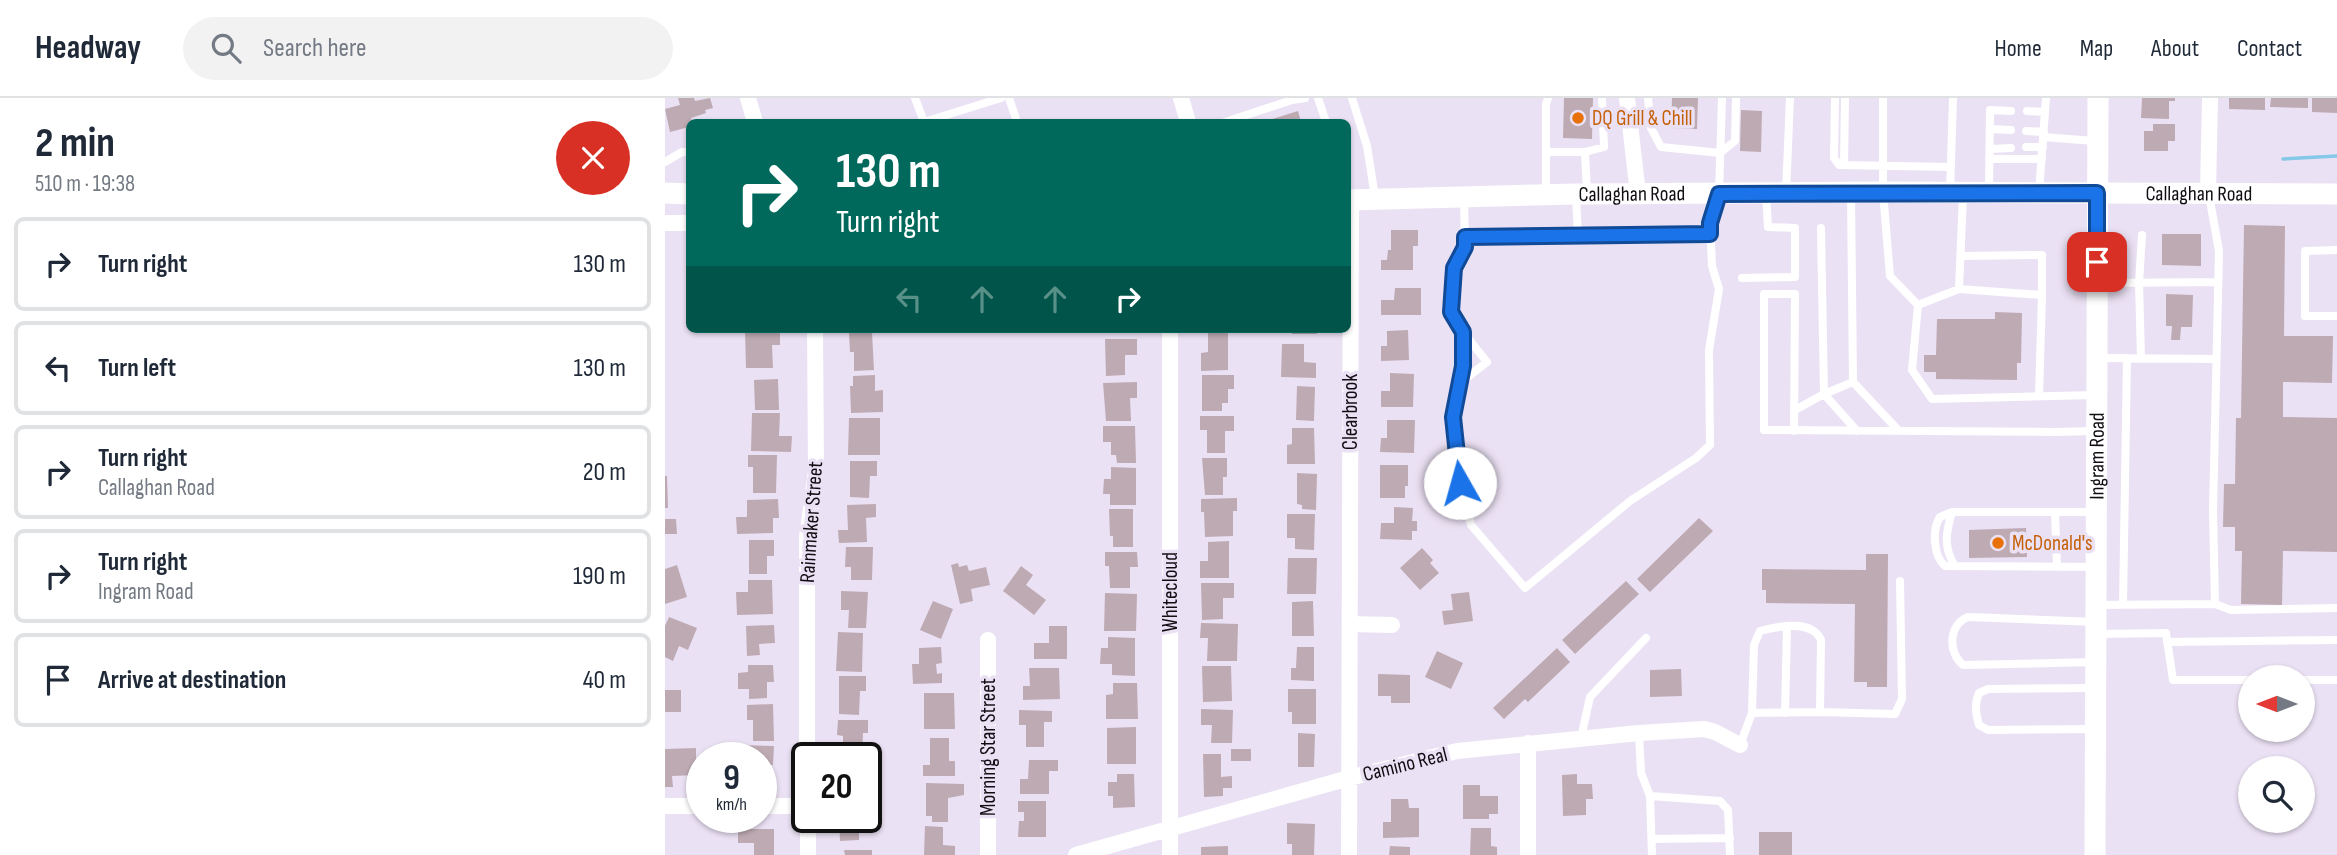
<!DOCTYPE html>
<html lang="en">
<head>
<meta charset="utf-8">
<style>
	:root { --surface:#fff; --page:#f2f2f3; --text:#1f2937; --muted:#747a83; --line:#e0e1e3 }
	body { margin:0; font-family:"Sofia Sans Condensed",sans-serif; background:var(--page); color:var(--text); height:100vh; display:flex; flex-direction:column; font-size:26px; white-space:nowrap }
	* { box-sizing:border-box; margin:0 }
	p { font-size:23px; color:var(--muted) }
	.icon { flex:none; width:38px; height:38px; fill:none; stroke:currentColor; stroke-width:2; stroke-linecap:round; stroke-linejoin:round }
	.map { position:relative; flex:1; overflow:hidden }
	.panel { display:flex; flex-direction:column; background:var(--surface); width:665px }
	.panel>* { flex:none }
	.top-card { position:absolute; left:21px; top:21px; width:665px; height:214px; border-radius:10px; box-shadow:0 2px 5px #0004; background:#00695c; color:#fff; overflow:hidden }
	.needle { width:46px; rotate:270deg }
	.fabs { position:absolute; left:1573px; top:567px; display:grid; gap:14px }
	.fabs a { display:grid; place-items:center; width:77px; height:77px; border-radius:50%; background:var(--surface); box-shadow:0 2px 5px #0004; font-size:35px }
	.speed { position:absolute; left:21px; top:644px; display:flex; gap:14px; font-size:35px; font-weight:700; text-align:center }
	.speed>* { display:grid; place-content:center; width:91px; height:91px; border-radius:50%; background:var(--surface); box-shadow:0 2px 5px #0004; line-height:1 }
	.speed small { font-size:18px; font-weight:400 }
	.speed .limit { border:4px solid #111; border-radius:10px; background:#fff; color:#111 }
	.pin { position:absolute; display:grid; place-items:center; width:60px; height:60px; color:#fff; margin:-30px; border-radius:14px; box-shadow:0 4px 10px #0006 }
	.me { position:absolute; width:77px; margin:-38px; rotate:353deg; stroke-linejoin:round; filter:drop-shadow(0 0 5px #0008) }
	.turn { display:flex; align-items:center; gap:24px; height:147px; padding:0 35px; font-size:32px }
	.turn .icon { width:91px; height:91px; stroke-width:2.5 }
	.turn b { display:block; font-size:49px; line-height:60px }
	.lanes { display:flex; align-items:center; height:66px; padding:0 35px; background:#0003; justify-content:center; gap:35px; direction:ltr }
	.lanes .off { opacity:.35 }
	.round { display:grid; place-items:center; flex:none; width:74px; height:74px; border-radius:37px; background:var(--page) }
	.head { display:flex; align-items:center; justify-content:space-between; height:119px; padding:0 35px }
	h1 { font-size:42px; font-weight:700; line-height:52px }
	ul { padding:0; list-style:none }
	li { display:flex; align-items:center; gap:21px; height:94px; margin:0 14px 10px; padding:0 21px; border:4px solid var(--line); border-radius:10px }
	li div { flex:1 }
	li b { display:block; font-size:26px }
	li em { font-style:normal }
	header { display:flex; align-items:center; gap:42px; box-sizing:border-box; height:98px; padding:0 35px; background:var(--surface); border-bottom:2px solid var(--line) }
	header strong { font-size:33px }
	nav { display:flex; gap:38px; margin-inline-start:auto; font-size:24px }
	.search { width:490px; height:63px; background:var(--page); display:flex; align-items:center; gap:18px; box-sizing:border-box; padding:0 24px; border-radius:38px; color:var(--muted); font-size:26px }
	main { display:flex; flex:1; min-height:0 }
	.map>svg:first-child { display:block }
</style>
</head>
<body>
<header>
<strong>Headway</strong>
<div class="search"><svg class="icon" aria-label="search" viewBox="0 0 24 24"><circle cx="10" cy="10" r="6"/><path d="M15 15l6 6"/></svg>Search here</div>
<nav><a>Home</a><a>Map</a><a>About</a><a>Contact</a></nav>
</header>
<main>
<section class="panel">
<div class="head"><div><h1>2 min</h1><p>510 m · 19:38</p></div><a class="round" style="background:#d93025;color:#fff"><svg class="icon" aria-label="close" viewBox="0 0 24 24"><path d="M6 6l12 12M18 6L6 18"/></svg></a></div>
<ul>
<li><svg class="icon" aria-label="right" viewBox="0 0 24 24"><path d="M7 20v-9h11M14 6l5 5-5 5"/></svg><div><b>Turn right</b></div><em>130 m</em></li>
<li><svg class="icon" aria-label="left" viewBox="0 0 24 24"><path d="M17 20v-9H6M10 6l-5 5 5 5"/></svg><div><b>Turn left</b></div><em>130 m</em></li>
<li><svg class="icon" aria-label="right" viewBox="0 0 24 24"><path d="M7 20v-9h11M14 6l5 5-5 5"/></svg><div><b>Turn right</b><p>Callaghan Road</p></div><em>20 m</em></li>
<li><svg class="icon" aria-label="right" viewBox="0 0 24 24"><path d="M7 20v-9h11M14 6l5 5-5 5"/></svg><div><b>Turn right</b><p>Ingram Road</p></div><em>190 m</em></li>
<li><svg class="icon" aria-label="arrive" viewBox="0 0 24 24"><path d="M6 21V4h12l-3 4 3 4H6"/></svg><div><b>Arrive at destination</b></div><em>40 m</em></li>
</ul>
</section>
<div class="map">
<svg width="1672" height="757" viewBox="0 0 1672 757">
	<rect width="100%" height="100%" fill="#ebe1f4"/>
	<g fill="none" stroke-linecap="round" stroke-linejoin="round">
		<path stroke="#85c8e8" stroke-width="3.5" d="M1618 61 1672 58"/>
	</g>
	<path fill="#beaab3" d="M13 0H29L30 3 45 0 48 10 40 12 41 15 26 20 27 24H24V29L5 34 0 11 15 7Z
		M899 0H928L927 41 898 40Z
		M1007 0H1033L1032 31 1006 30Z
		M1477 0H1510V3H1504V21L1476 20Z
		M1564 0H1600V12L1564 11Z
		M1606 0H1643V10L1605 9Z
		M1647 0H1672V15L1647 14Z
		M1076 12 1097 13 1096 54 1075 53Z
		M633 13 636 24H598Z
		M1488 26H1510V43H1503V53H1479V33H1488Z
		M1579 127 1620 128 1619 238H1668L1667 285 1618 284V319L1672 320V454L1618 453 1617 507 1576 506 1577 453H1570V429H1558L1559 386H1570L1571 320H1576Z
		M726 132H753V148H748V172H716V162H722L723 152H726Z
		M1497 136H1536V168L1497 167Z
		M730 190H756V217H716V202H729Z
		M1501 196 1528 197 1527 229H1516L1515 242H1506L1507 228H1501Z
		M1330 214 1357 215 1356 265H1352V282L1271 281V274H1259V257H1271L1272 221H1330Z
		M627 231H652V236H627Z
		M80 232H115V247H107L108 270H81Z
		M743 232 744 262 716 263V248H722V233Z
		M207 234 209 272 189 273V254H185L184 235Z
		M543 235H563V272L536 273V255L543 254Z
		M440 241H472V257H460V277L441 278Z
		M617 246H639V264L651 265V280L616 279Z
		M725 275 749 276 748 309H716V293H725Z
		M210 277V293L218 292V314L186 315 185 288H188V278Z
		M537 277H569V291H563V305H557V313H537Z
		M113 281 114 312H90L89 282Z
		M472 284V300H465L466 323H441L438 285Z
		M632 288 650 289 649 323 631 322Z
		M87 315H115L114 338H127L126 354 86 353Z
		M535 318H569V333H560V355H542V332H535Z
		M184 320H215V357H183Z
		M722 322H750L749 355 715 354 716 340H722Z
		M438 328H470L471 365H452L451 357H446V344H438Z
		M627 330H649L650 366H622V347L627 346Z
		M83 357H112L111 395H88V369H83Z
		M537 360H562V379H558V397H540Z
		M185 363H212V378H205L204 400 185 399Z
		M715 367H743V388H740V400H715Z
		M446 369 471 370V407H445V396H438L439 381H446Z
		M632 375 652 376 651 412 637 411V407L632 406Z
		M0 378H2L3 410H0Z
		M572 400V413H568V438L540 439 539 414H536V401Z
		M113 401 114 420H108V435L72 436 71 419H82V402Z
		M211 406V419L201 420 202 444 174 445 173 432H183L182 407Z
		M729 409 748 410 747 423H752V433H747V442L715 441 716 425H729Z
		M444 411H468V449H448V438H445Z
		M622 416H650L649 452 630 451V440H622Z
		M1034 420 1048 433 985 494 972 481Z
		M0 421H11L12 436H0Z
		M1361 430 1362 459 1304 460V432Z
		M84 442H109V458H102V476H84Z
		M564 443V480H535V463H543V444Z
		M181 449H208L207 482H186V469H180Z
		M757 450 768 462 765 465 774 475 755 492 735 470Z
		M440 454H472L473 469H465V490H445L444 468H440Z
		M1201 456H1223L1222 589H1202V584H1189L1190 506 1101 505V492H1097V471L1201 472Z
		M623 460H652L651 496H622Z
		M293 465 294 469 302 467 304 473 321 469 325 487 306 491 308 503 295 506 286 467Z
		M12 467 22 499 0 506V471Z
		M356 468 368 477 361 487 381 502 369 517 338 493Z
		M83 482H107L108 516 72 517 71 494H83Z
		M961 483 974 496 910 556 897 542Z
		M536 485H569V500H558V521L537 522Z
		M176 493 203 494 201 530H183L184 512H176Z
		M804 494 808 523 779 527 777 513 788 512 786 496Z
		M440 495 472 496 471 533H439Z
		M268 503 288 511 276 541 255 532Z
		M648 503 649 538H627V504Z
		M4 519 32 530 23 552 14 548 8 563 0 559V528Z
		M536 525 573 526 572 563H542L543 540H535Z
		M109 527 110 545 94 546 95 557 82 558 81 528Z
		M384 528H402V561H369V545H384Z
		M173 534 198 535 197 574 171 573Z
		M443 539 470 540V578L447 577V566H435L436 550H443Z
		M276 549 277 565 271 566 272 576 277 575V585L248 586 247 566H254V550Z
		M632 549H649V583L626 582V570H631Z
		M892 550 905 564 863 604 860 601 839 621 828 610Z
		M772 553 798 565 786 591 760 579Z
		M83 567H108L109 584H102V600L84 601V591H73V575L83 574Z
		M537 568H566L567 603 538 604Z
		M364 570H394L395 601 358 602V588H365Z
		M1016 571 1017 598 985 599V572Z
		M713 576 745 577V605H726V598H713Z
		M174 578H201V593H195L194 617 174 616Z
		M448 585H472L473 621H441V597L448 596Z
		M623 591H651V626H627V614H623Z
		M0 592H16V614H0Z
		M259 595H289L290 631H259Z
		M108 606 109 643H88V622H82V607Z
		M536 611 568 612 567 645H546L547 627H536Z
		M354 612 387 613V624H379V649H361V627H354Z
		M173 622H203V635H198L197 659 178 658V638L172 637Z
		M471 629V666H442V630Z
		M633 635 650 636 649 669H633Z
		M265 640H284V663H290V678H258V667H265Z
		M77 647 109 648 108 667H96V660H77Z
		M31 650V677L7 678 8 689H0V651Z
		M566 651H586V663H566Z
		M538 656H556V679L567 678V690H558V698L539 699Z
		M364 662H393V673H384V696H355V681H363Z
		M452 676H469L470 709 448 710V698H443V684H452Z
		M912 676V686H927L928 701H921V717L898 718 897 677Z
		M261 685 299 686V697L283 700V724H267V718H261Z
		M798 687H815V698H833V716H824V721H798Z
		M726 701H743L744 710H754V739L718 740V724H726Z
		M353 703H381V739H353L354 723H359V714H353Z
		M174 719H200V734H194V742L175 743Z
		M622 725 650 726 649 757H627V746H622Z
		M260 728 278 729V747L290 748V757H259Z
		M806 730H826V748L832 749V757H805Z
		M73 731H109V757H89V745H73Z
		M1094 734H1127V757H1094Z
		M563 748V757H536V749Z
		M725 748 745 749V757H724Z
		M179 752H207V757H180Z"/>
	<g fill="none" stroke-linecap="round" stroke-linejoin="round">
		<path stroke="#fff" stroke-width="8" d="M250 0 259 24
			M344 0 352 24
			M653 0 661 24
			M687 0 702 48 710 99
			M983 0 986 30 996 49 1055 55 1070 43 1071 0
			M1170 0 1169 60 1174 67 1286 69
			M1218 0V94L1225 178 1253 207 1247 272 1267 301 1432 297
			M1362 13 1380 14
			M259 24 336 0
			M560 24 627 2 640 0
			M1325 31 1346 32
			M1361 33 1379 34
			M1378 39 1430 43
			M1361 49H1378
			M1325 51 1346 50
			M881 54H920L922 95
			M920 54 939 49 937 0
			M1324 61H1377
			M0 64 17 54H24
			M1179 67 1180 0
			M1285 94 1288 0
			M1324 94 1325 12 1346 13
			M1374 94 1381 0
			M881 95V6L883 0
			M1121 95 1125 0
			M911 99 913 138
			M799 101 800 149 789 170 786 214 798 234V268L788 319 795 385 806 427 860 490 965 403 1031 360 1045 347 1044 252 1054 191 1047 168 1045 125 1054 96 1057 0
			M1156 130 1159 296 1188 284 1186 96
			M800 139 1045 137
			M1672 152 1640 153V218H1672
			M1296 158 1377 157V197
			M1077 180 1130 179V130L1103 129 1101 96
			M1435 185 1553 184
			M1294 191 1298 97
			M1253 207 1294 191 1377 197 1374 298
			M1435 260 1551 261
			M1476 260 1474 185 1477 137
			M1188 284 1234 333
			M795 285 822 264 798 234
			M1130 312 1159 296 1192 333
			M1129 333 1130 196H1099V332L1390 334 1431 333
			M1287 414C1281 434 1278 450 1290 468
			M1390 414 1392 469
			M1430 469 1280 468C1268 458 1267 431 1275 419L1287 414H1431
			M1550 506 1566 512 1672 510
			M1431 507 1550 506 1548 413 1554 153 1544 97
			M1458 507 1462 260
			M1433 536 1501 535 1508 582H1586
			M1502 544 1672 542
			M1430 564 1298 567C1283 555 1283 527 1303 519L1431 524
			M1638 582H1672
			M1429 590 1323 591 1314 595C1309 606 1311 616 1314 627L1323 632 1430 631
			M1155 614 1230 616 1237 601 1235 483
			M1120 615 1122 529
			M974 635 976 675 985 698 987 757
			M916 640 925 599 981 540
			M1075 647 1087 615 1089 547 1095 533C1114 528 1147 521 1156 542L1155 614 1087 615
			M985 698 1055 703 1063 712 1065 757
			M987 741 1065 740"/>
		<path stroke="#fff" stroke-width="16" d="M83 0 90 24
			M516 0 523 24
			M962 0 973 96
			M1543 94 1545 0
			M0 125H24
			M685 526 727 527
			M323 542V757
			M142 660V439L151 373 150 231
			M0 708H37
			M96 708H142
			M143 719V757
			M411 757 684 680 792 653 974 635 1039 631 1050 634 1075 647
			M505 757V231
			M684 757 686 102
			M863 757V645"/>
		<g stroke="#fff" stroke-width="21">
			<path d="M0 95 24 96"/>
			<path id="s1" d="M682 102 911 96 1218 94 1672 96"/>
			<path id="s2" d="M1430 757 1433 0"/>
		</g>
	</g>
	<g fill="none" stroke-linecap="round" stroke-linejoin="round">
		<g stroke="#114b97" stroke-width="18">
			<path id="route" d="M795 385 788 319 798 268V234L786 214 789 170 800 149V139L1045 136V125L1054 96 1432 95V164"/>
		</g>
		<use href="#route" stroke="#1a73e8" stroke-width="12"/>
	</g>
	<g fill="#e8710a" stroke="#ebe1f4" stroke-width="2.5">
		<circle cx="913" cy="20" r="7"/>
		<circle cx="1333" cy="445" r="7"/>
	</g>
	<g text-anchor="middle" stroke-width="7" stroke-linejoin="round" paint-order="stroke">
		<g font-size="21" fill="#c56008" stroke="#ebe1f4" text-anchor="start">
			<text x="927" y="27">DQ Grill &amp; Chill</text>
			<text x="1347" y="452">McDonald's</text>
		</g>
		<g font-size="21" fill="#110d13" stroke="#ebe1f4">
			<text dy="7" stroke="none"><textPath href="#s1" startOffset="852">Callaghan Road</textPath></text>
			<text dy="7" stroke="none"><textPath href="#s1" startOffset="285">Callaghan Road</textPath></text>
			<text transform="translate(685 314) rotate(-90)" y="7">Clearbrook</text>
			<text dy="7" stroke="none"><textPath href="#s2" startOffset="399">Ingram Road</textPath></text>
			<text transform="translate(146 424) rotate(-86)" y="7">Rainmaker Street</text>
			<text transform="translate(505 494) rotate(-90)" y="7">Whitecloud</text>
			<text transform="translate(323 649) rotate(-90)" y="7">Morning Star Street</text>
			<text transform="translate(740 666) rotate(-14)" y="7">Camino Real</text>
		</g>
	</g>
</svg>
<div class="fabs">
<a><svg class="needle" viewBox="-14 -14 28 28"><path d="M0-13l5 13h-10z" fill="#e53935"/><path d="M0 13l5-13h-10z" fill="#747a83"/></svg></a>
<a><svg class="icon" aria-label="search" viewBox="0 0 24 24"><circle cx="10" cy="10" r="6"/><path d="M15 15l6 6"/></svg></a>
</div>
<div class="speed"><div>9<small>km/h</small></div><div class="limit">20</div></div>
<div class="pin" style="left:1432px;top:164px;background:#d93025"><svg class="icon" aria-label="arrive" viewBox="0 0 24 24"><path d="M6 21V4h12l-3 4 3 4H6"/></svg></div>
<svg class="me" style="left:795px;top:385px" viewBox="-20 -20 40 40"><circle r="19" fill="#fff"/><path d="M0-13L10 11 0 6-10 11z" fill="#1a73e8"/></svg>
<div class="top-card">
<div class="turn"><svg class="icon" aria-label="right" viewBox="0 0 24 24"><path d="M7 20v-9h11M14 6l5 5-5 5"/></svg><div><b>130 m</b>Turn right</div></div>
<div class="lanes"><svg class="icon off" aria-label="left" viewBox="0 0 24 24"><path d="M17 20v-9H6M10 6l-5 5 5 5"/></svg><svg class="icon off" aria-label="ahead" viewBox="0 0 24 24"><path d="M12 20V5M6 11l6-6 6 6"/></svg><svg class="icon off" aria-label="ahead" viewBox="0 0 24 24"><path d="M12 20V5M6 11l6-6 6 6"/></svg><svg class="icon" aria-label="right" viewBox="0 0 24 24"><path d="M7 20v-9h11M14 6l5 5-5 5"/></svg></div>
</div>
</div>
</main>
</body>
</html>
